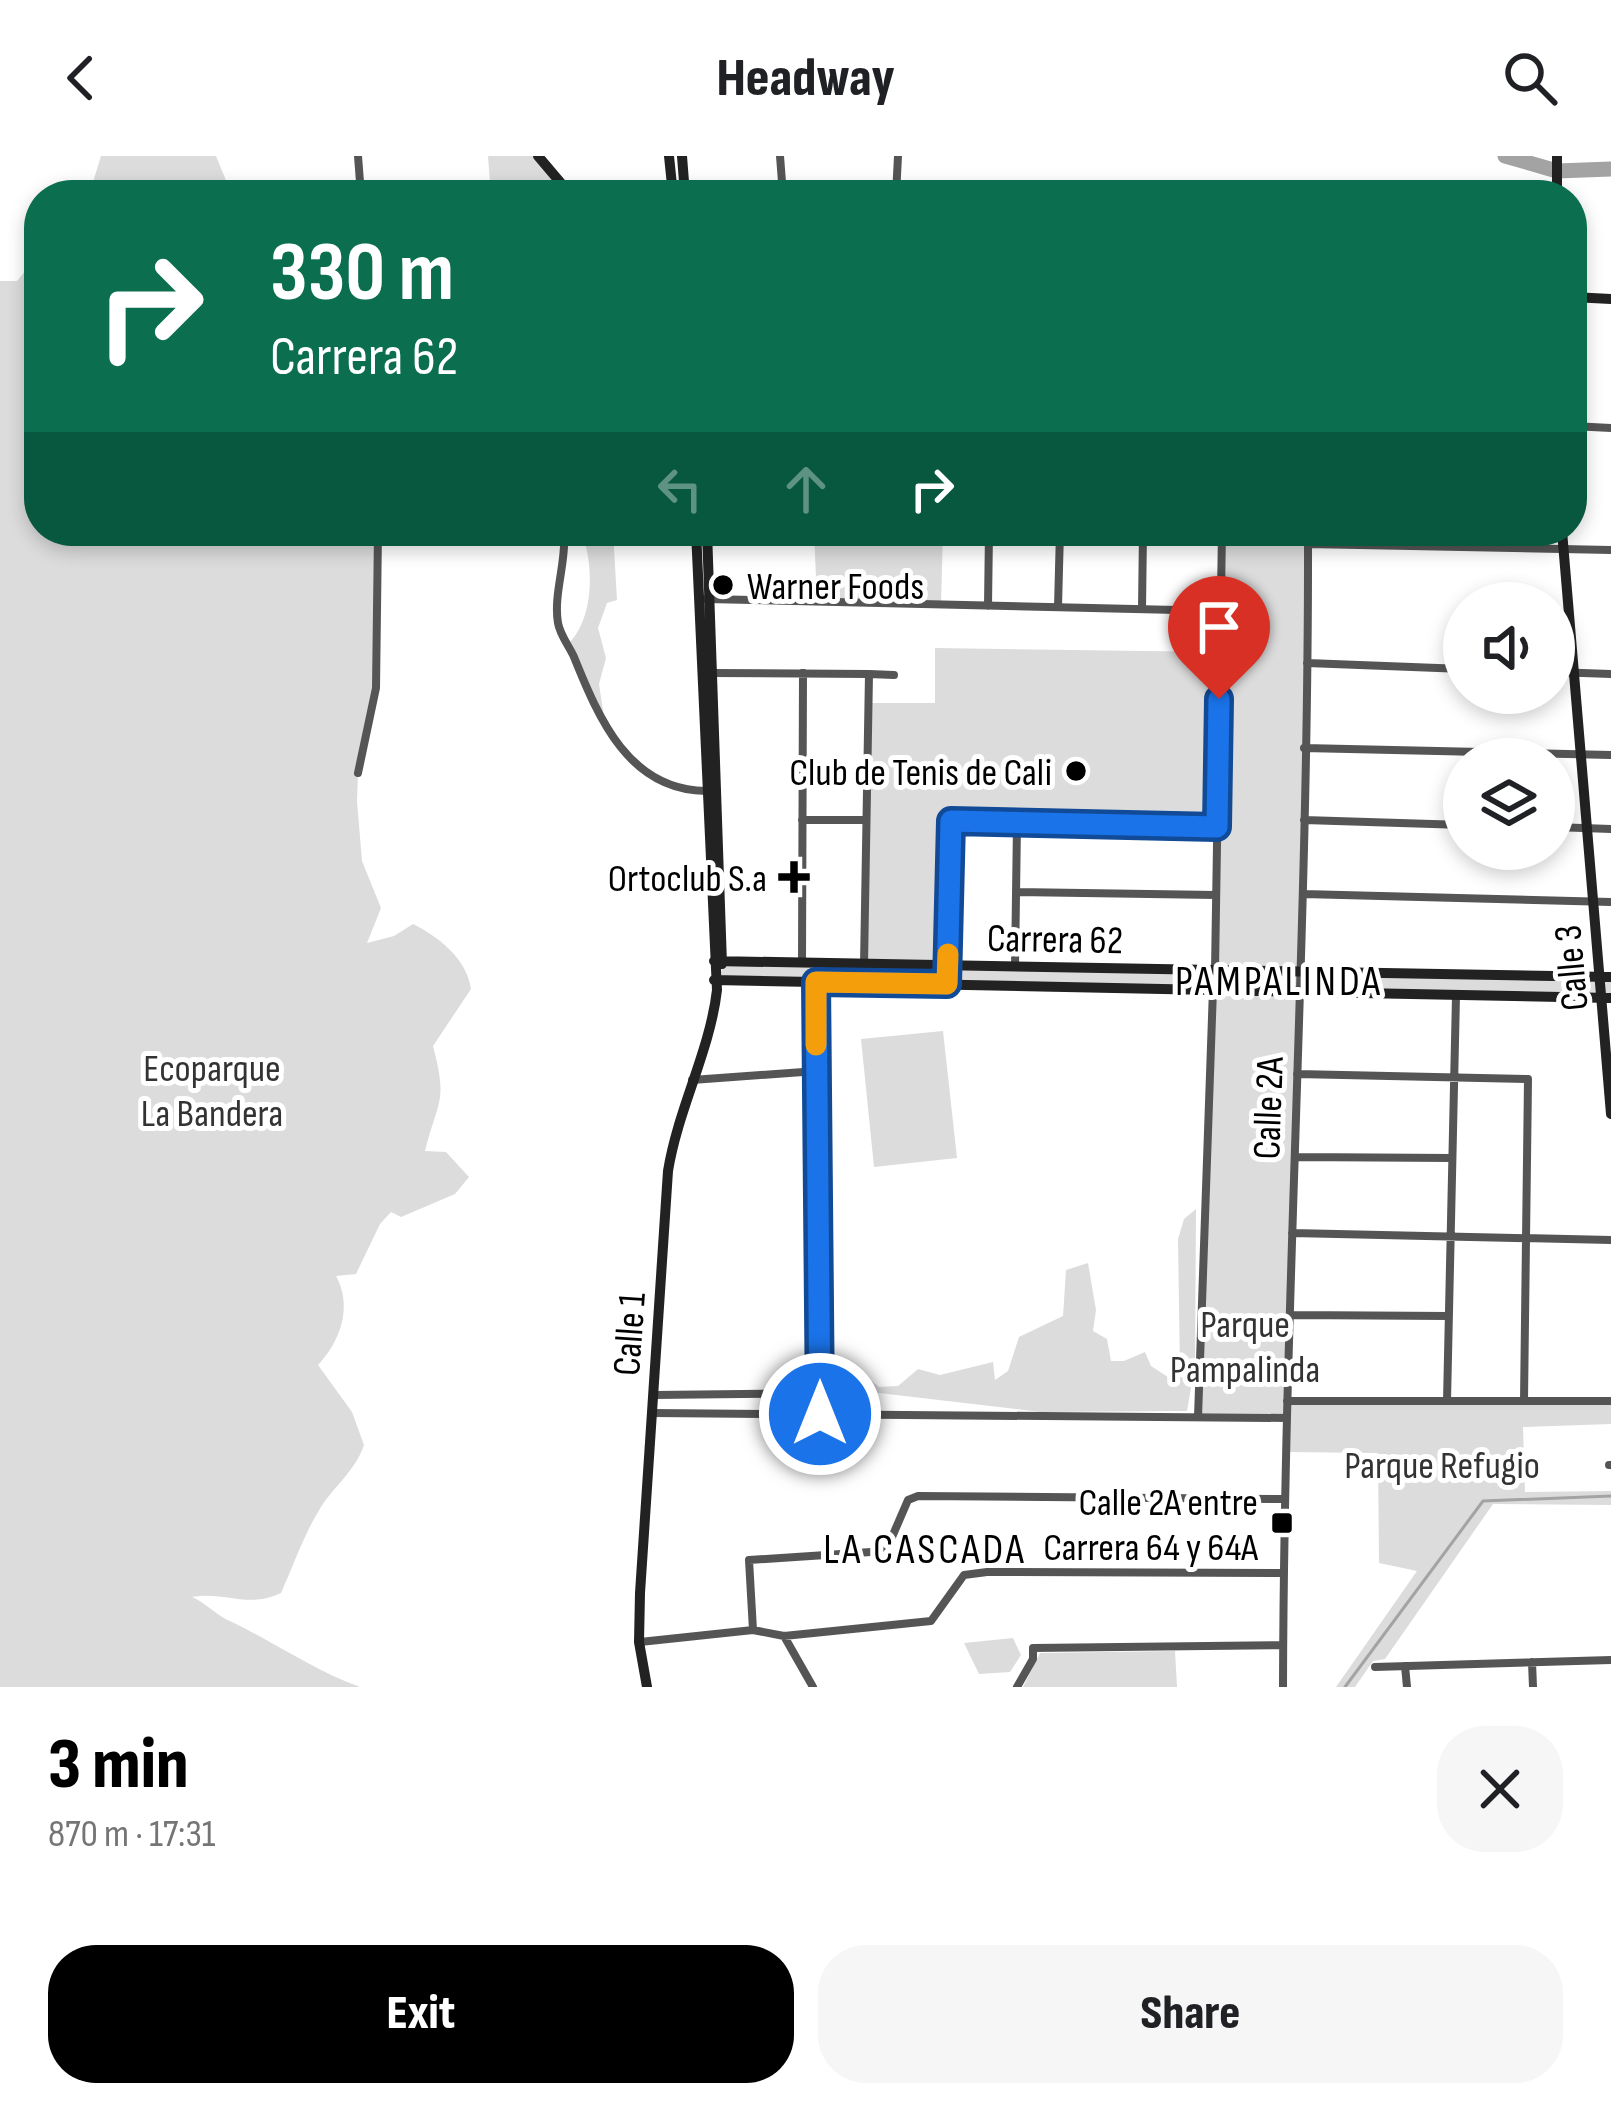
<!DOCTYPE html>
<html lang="en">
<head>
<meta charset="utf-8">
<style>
	:root { --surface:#fff; --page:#f6f6f6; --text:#202124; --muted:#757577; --accent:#000 }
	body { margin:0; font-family:"Sofia Sans Condensed",sans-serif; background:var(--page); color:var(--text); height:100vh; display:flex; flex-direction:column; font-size:45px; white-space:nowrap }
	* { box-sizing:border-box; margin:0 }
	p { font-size:39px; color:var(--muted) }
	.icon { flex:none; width:66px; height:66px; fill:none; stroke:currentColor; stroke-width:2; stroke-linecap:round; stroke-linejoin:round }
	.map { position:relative; height:1531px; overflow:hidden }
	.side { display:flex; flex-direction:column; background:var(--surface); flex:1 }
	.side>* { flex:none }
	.banner { position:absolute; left:24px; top:24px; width:1563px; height:366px; border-radius:48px; box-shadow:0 6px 18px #0003; background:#0b6e4f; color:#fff; overflow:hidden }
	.tools { position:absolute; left:1443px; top:426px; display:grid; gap:24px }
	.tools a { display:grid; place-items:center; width:132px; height:132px; border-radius:50%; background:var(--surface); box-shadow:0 6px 18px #0003; font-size:60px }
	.pin { position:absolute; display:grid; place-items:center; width:102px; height:102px; color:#fff; margin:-123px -51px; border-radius:50% 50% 50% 0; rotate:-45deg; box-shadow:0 0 12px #0007 }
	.pin .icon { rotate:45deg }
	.me { position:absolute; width:132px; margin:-66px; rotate:0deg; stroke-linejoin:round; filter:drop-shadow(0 0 9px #0008) }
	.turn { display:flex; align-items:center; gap:42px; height:252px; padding:0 48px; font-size:54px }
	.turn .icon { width:156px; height:156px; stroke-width:2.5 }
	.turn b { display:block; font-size:84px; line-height:102px }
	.lanes { display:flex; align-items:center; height:114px; padding:0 48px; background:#0003; justify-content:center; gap:60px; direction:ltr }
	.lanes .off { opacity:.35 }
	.round { display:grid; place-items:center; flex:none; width:126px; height:126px; border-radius:48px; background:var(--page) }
	.overview { display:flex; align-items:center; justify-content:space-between; height:204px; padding:0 48px }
	h1 { font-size:72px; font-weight:800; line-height:90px; color:var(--accent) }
	.cta { display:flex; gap:24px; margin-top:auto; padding:24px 48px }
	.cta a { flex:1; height:138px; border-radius:48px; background:var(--accent); color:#fff; font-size:48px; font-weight:800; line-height:138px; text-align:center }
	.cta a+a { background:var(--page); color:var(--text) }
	header { display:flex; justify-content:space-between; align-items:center; height:156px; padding:0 48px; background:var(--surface); font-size:54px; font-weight:800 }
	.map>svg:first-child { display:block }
</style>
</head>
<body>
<header><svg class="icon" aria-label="back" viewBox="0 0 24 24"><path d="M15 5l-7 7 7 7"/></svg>Headway<svg class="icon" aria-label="search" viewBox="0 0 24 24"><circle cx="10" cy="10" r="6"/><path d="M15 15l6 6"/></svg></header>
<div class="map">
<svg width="1611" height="1531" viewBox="0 0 1611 1531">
	<rect width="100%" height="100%" fill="#fff"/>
	<path fill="#dcdcdc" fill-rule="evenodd" d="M101 0H216L232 39H89Z
		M488 0H538L563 29 551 39H491Z
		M39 98V375H378L376 532 358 617 357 645 362 705 381 752 367 787 394 780 413 768C439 781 467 803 471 833L433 890C448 947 438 943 425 995L446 996 469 1021 455 1038 401 1061 391 1056 380 1068 356 1118 336 1120C353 1151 340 1186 318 1209L352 1256 364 1289C355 1315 336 1328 321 1351 304 1378 294 1408 281 1437 247 1453 226 1435 192 1441 206 1447 217 1460 232 1466 275 1487 317 1516 360 1531H0V125H17Z
		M581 375H613L617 444 607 447 598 472 606 502 599 528 604 561 568 488C595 462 594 407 581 375Z
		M814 375H943L941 449 817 446Z
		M1222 375H1308L1302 815 1611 821V842L1302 835 1287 1245H1611V1268L1523 1271 1525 1336 1611 1335V1349L1493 1348 1385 1503 1373 1505 1355 1531H1336L1417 1415 1379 1407 1378 1297 1286 1296V1262L1198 1261 1212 833 722 825V804L864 808 869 547H935V492L1219 496ZM952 665 1217 671 1215 814 948 811Z
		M943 875 957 1002 874 1011 861 883Z
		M1196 1053 1195 1209 1187 1255 1041 1256 836 1232 825 1211 836 1206 843 1224 867 1221 879 1231 898 1230 918 1213 940 1219 993 1206 995 1224 1008 1215 1019 1181 1063 1160 1066 1114 1088 1107 1096 1154 1093 1175 1107 1183 1111 1205H1124L1145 1196 1151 1210 1168 1221 1180 1214 1178 1083 1184 1063Z
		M1013 1482 1021 1499 1010 1516 979 1518 964 1487Z
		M1175 1495 1177 1531H1023L1040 1497Z"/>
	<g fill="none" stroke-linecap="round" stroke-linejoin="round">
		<path stroke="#a3a3a3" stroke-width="3" d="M1345 1531 1483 1345 1611 1340"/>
		<path stroke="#a3a3a3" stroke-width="15" d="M1505 0 1557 15 1611 13"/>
		<path stroke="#555" stroke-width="8" d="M358 0 361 39
			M780 0 783 39
			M896 39 898 0
			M1572 270 1611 272
			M564 375C567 405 553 438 558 467 560 479 569 490 574 501 599 563 629 634 706 635
			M1308 388 1611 394
			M706 443 1220 455
			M988 450 989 375
			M1058 451 1060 375
			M1142 453 1143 375
			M1307 507 1464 513
			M1554 516 1611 518
			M712 517 869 518 864 809
			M869 518 894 519
			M1304 592 1611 599
			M358 617 376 532 378 375
			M802 664H865
			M1304 664 1464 669
			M1554 671 1611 673
			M1016 736 1216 739
			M1303 738 1611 746
			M802 807 803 517
			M1015 810 1017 668
			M1215 814 1222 375
			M816 826 820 1258
			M947 828 951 665 1217 671
			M1297 918 1528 923 1524 1245
			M692 924 817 915
			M1295 1001 1452 1002
			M1292 1077 1611 1084
			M1290 1159 1449 1160
			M654 1239 821 1237 844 1257
			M1287 1245H1611
			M1447 1245 1456 840
			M652 1257 1287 1262
			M1198 1261 1213 833
			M1609 1309H1611
			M753 1474 749 1404 886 1395 908 1344 918 1340 1285 1343
			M784 1480 813 1531
			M640 1486 753 1474 784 1480 931 1465 964 1419 987 1416 1284 1417
			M1532 1506 1533 1531
			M1405 1510 1407 1531
			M1375 1511 1611 1504
			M1017 1531 1033 1503V1492L1283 1489
			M1283 1531C1284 1146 1309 761 1308 375"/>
		<path stroke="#222" stroke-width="10" d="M538 0 571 39
			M669 0 673 39
			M682 0 685 39
			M1557 0V39
			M1572 141 1611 143
			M707 375 722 808
			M1562 375 1611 958
			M714 805 1611 821
			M714 824 1611 842
			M647 1531 639 1486 640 1437 668 1015C678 953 710 895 717 834L696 375"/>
	</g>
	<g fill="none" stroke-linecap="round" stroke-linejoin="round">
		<g stroke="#114b97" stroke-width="30">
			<path id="route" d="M820 1258 816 826 947 828 951 665 1217 671 1219 543"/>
		</g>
		<use href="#route" stroke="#1a73e8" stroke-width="21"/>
		<path stroke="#f59e0b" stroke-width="21" d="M816 889V826L947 828 948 798"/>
	</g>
	<g fill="#000" stroke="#fff" stroke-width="4.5">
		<circle cx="723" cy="429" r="12"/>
		<circle cx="1076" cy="615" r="12"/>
		<path d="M788 703h12v12h12v12h-12v12h-12v-12h-12v-12h12z"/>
		<rect x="1270" y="1355" width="24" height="24" rx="6"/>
	</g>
	<g text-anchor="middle" stroke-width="10" stroke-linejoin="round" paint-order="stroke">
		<g font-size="39" fill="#000" stroke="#fff" text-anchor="end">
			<text x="747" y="443" text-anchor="start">Warner Foods</text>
			<text x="1052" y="629">Club de Tenis de Cali</text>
			<text x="767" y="735">Ortoclub S.a</text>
			<text x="1258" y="1359">Calle 2A entre<tspan x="1258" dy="45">Carrera 64 y 64A</tspan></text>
		</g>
		<g font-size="39" fill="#000" stroke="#fff">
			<text transform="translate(1055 782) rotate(1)" y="14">Carrera 62</text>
			<text transform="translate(1570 812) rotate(-95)" y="14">Calle 3</text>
			<text transform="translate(1267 952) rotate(-88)" y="14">Calle 2A</text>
			<text transform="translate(628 1178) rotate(-86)" y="14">Calle 1</text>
		</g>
		<g font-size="39" fill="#333" stroke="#fff">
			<text x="212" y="925">Ecoparque<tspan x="212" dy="45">La Bandera</tspan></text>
			<text x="1245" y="1181">Parque<tspan x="1245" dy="45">Pampalinda</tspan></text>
			<text x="1442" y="1322">Parque Refugio</text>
		</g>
		<g font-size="42" letter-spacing="3" fill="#000" stroke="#fff">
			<text x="1279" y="839">PAMPALINDA</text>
			<text x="925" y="1407">LA CASCADA</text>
		</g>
	</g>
</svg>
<div class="tools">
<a><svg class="icon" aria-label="sound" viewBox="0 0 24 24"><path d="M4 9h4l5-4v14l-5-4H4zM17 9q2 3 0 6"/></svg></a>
<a><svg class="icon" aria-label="layers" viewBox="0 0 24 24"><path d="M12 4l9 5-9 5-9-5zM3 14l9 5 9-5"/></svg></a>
</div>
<div class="pin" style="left:1219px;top:543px;background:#d93025"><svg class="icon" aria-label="arrive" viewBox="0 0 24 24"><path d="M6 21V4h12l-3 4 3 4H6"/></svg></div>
<svg class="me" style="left:820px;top:1258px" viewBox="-20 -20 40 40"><circle r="17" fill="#1a73e8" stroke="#fff" stroke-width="3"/><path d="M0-11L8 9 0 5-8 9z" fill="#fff"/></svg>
<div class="banner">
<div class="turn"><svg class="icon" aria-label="right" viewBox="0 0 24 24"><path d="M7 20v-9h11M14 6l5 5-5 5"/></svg><div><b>330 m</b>Carrera 62</div></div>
<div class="lanes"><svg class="icon off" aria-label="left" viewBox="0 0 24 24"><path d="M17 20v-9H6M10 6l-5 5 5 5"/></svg><svg class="icon off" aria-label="ahead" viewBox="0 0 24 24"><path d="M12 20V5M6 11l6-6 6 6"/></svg><svg class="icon" aria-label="right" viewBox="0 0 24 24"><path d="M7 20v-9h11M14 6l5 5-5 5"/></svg></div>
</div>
</div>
<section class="side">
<div class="overview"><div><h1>3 min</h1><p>870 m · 17:31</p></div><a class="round"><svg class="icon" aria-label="close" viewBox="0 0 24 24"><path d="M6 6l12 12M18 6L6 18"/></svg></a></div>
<div class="cta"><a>Exit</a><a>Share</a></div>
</section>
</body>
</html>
